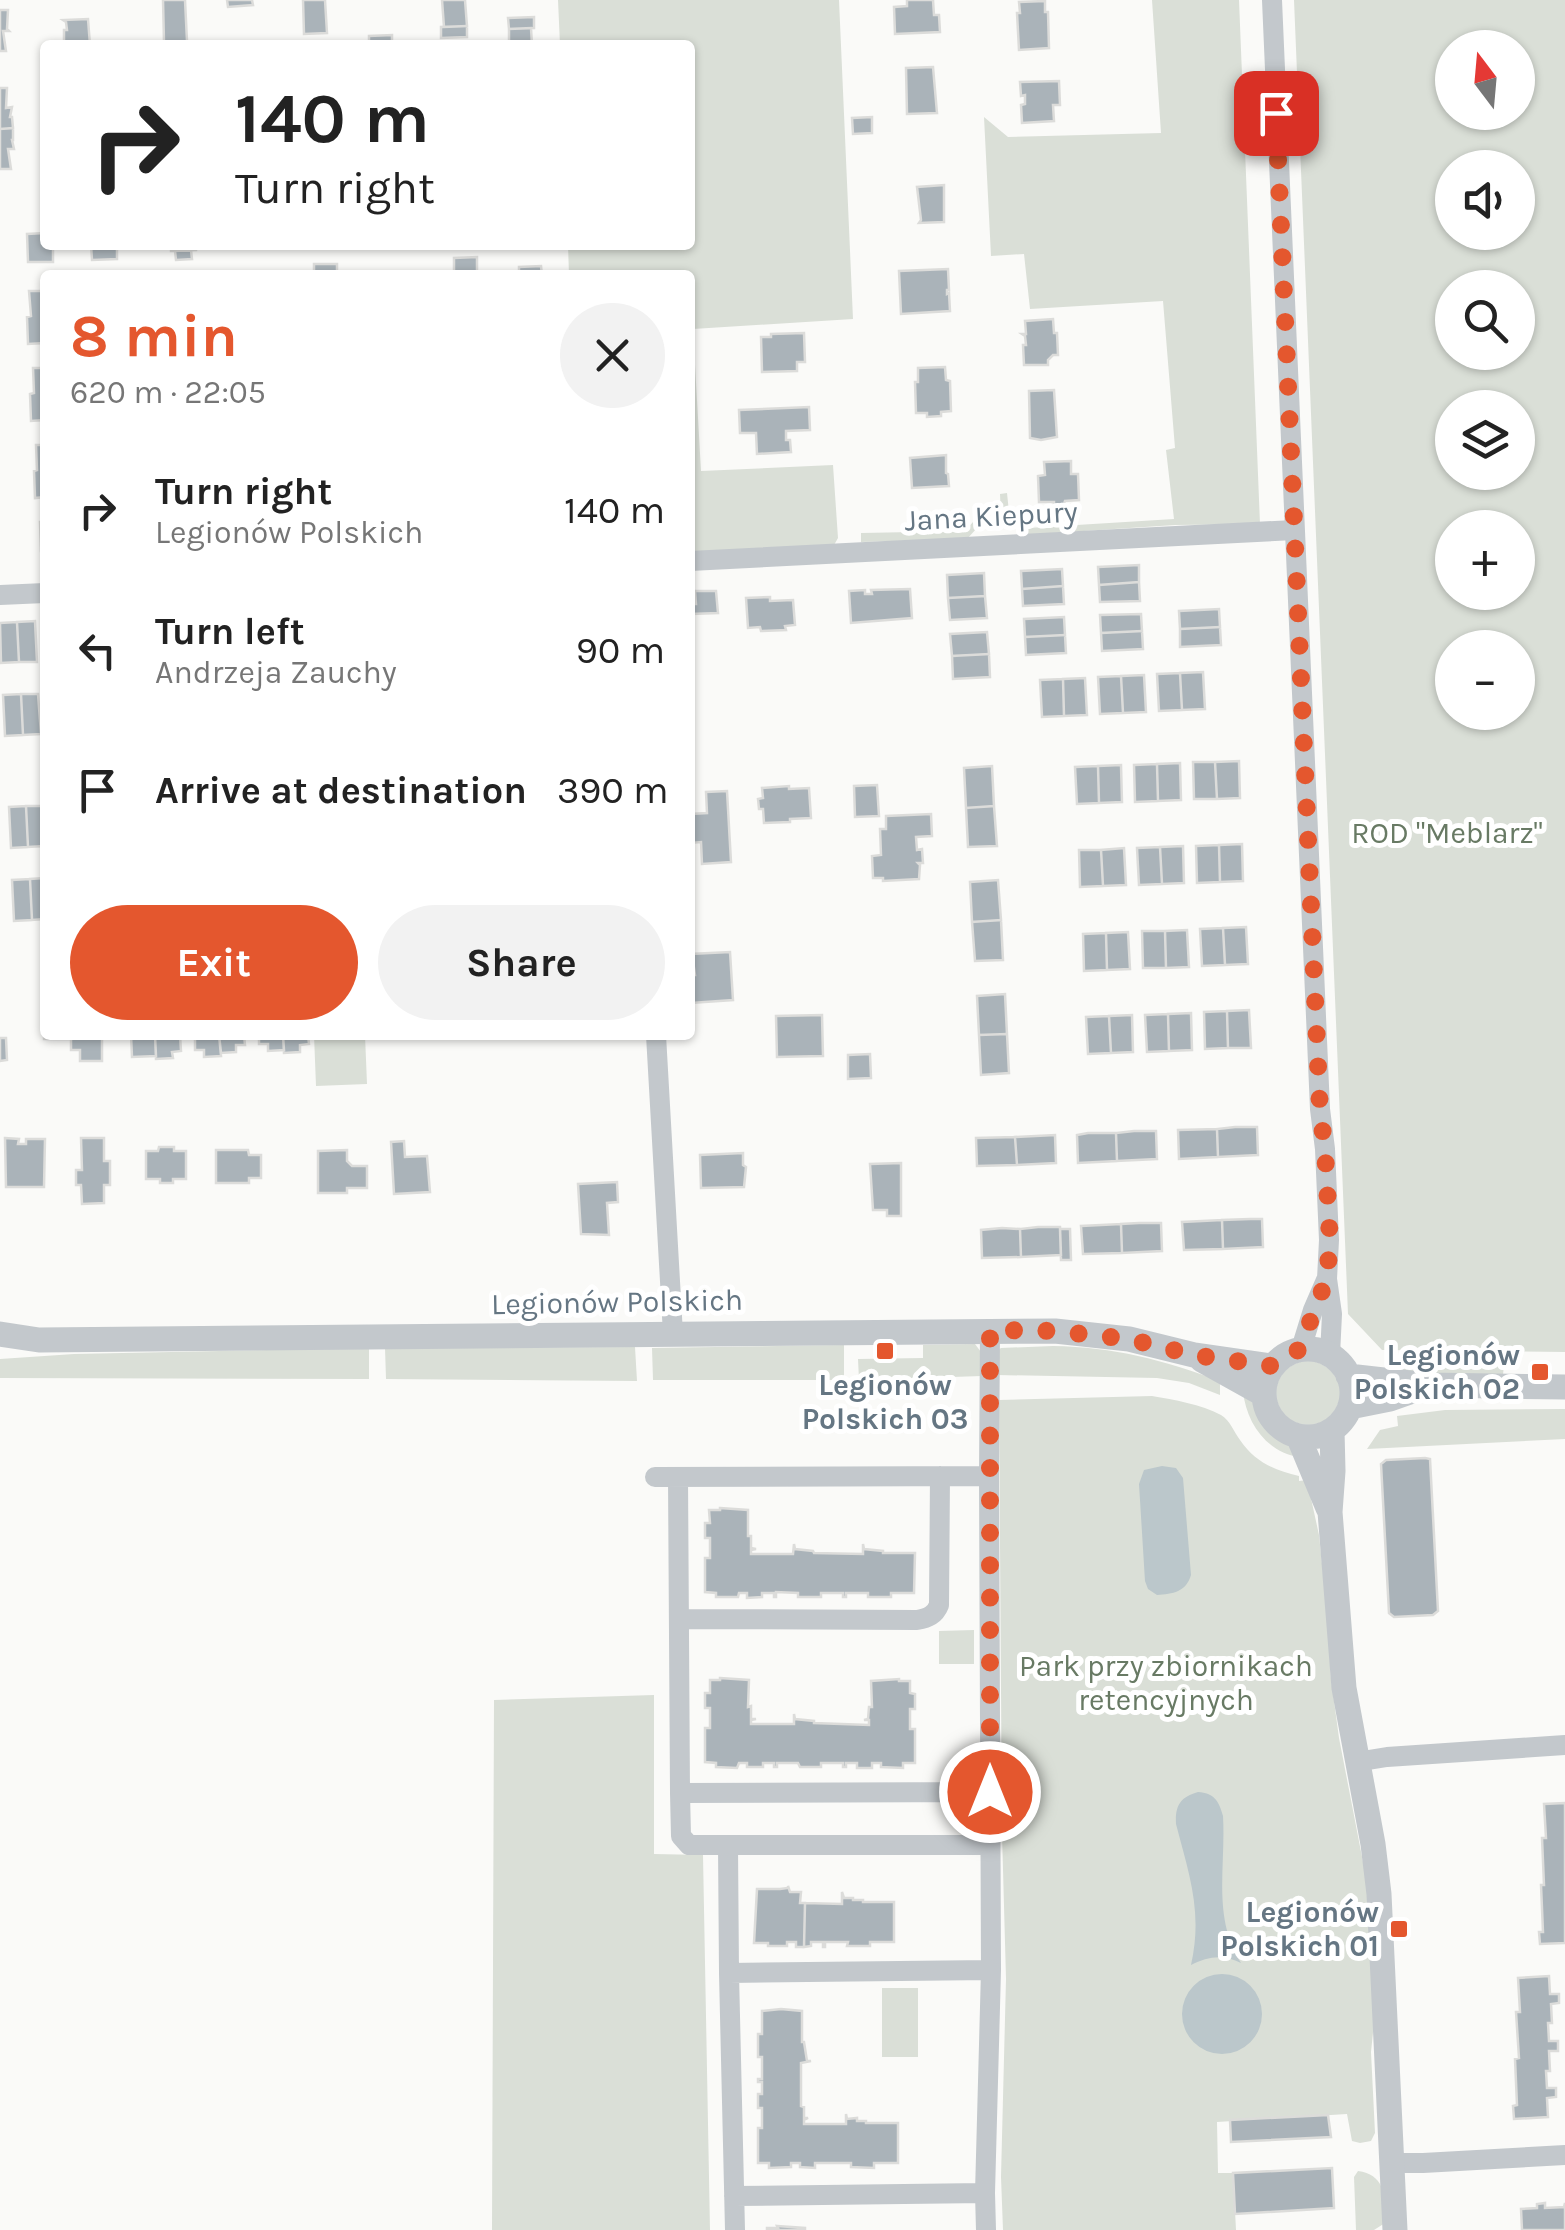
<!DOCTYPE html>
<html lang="en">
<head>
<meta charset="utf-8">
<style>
	:root { --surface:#fff; --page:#f2f2f2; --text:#222; --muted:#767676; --accent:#e4572e }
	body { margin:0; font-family:Karla,sans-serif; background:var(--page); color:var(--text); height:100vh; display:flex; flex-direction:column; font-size:38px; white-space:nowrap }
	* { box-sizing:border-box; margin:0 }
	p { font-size:32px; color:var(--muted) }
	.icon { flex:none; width:55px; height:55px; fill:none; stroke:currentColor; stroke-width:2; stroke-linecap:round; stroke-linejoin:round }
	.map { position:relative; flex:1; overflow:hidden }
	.panel { position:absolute; left:40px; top:270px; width:655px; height:770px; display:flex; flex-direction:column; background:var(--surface); border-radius:10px; box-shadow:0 2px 8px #0004 }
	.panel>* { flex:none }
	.banner { position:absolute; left:40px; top:40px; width:655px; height:210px; border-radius:10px; box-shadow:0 2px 8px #0004; background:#fff; color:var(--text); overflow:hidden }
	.needle { width:65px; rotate:344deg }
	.fabs { position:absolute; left:1435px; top:30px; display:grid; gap:20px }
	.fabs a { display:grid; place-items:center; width:100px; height:100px; border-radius:50%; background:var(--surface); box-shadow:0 2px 8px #0004; font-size:50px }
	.pin { position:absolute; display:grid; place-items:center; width:85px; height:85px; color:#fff; margin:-42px; border-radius:20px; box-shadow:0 5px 15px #0006 }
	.me { position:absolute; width:110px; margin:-55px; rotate:0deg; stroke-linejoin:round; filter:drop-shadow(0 0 8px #0008) }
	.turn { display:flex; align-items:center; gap:35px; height:210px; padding:0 30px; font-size:45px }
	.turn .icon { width:130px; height:130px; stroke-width:2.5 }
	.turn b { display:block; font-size:70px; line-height:85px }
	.round { display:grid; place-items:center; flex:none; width:105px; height:105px; border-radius:52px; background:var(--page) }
	.summary { display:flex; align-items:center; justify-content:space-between; height:170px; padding:0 30px }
	h1 { font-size:60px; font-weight:700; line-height:75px; color:var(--accent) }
	.action { display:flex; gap:20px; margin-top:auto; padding:20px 30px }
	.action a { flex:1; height:115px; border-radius:60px; background:var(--accent); color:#fff; font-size:40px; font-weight:700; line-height:115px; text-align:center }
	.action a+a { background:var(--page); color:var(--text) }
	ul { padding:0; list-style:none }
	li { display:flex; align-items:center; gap:30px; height:140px; padding:0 30px }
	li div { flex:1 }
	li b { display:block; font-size:38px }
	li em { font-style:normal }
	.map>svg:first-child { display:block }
</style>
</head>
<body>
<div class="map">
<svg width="1565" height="2230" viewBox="0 0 1565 2230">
	<rect width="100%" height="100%" fill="#fafaf8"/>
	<path fill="#dadfd7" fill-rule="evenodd" d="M558 0H839L853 319 693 329 701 471 833 465 838 538 834 545 690 552V275H569L568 245H690V45H560Z
		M1152 0H1239L1260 524 1175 525 1023 535 1001 516 1000 494 1007 493 1009 512 1028 528 1174 519 1166 450 1175 448 1163 301 1030 309 1024 254 991 256 984 117 1008 137 1161 133Z
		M1294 0H1565V1352L1382 1350 1348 1314ZM1452 48H1518V112H1452ZM1452 168H1518V232H1452ZM1452 288H1518V352H1452ZM1452 408H1518V472H1452ZM1452 528H1518V592H1452ZM1452 648H1518V712H1452Z
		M981 508H986L987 517 967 539 861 542V533L965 531 981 513Z
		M314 1035H365L367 1084 316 1086Z
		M975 1344 981 1352 982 1376 859 1380 858 1359 923 1358V1345Z
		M844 1345V1380H653L652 1348Z
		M1053 1346C1114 1347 1163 1360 1220 1381V1395L1189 1383 1157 1378 997 1375 998 1350 1001 1348Z
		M635 1347 637 1381 386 1379 385 1348Z
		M369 1348V1379L0 1378V1359L74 1354Z
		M1400 1361H1501L1504 1364 1503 1375 1394 1372V1364Z
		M1276 1393a32 32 0 1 1 64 0a32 32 0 1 1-64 0Z
		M1243 1391 1256 1403 1268 1427 1288 1441 1299 1457C1266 1452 1246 1422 1243 1391Z
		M1152 1396C1174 1400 1201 1404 1221 1415 1230 1420 1234 1432 1240 1440 1255 1462 1274 1470 1299 1476V1481L1307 1480 1319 1535 1327 1612 1331 1679 1339 1738 1369 1893 1377 1995 1371 2052 1375 2133 1371 2141 1360 2143 1352 2141 1347 2114 1217 2122 1218 2173H1233L1236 2230H1003L1001 2177 1006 1979 1002 1833 999 1400Z
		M1565 1409V1439L1367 1449 1380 1430 1398 1426 1397 1416 1445 1410Z
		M974 1630V1664H939V1631Z
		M654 1695V1854L703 1855 710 2230H492L494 1700Z
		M882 1988H918V2057H882Z
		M1358 2171C1387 2175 1385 2199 1385 2223L1374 2230H1356L1354 2177Z"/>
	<path fill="#bbc7cb" d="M1162 1466 1176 1468 1183 1478 1191 1575C1186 1592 1173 1594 1157 1595L1148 1589 1145 1581 1139 1484 1144 1470Z
		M1198 1792C1214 1793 1219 1801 1223 1816 1226 1867 1212 1917 1241 1963 1224 1954 1208 1956 1191 1965 1203 1912 1189 1874 1176 1824 1175 1806 1180 1797 1198 1792Z
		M1182 2014a40 40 0 1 1 80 0a40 40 0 1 1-80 0Z"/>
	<path fill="#aab3b9" stroke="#dcdcda" stroke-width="2.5" d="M163 0H185L187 41 164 42Z
		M227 0H252L253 5 228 7Z
		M303 0H325L327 33 304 34Z
		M442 0H465L467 26 444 27Z
		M907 0H933L934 15H939L940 32 895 34 894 7 907 6Z
		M1045 1V12H1048L1049 48 1019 50 1017 13H1020L1019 2Z
		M0 10H8L7 29 9 31H3L6 51H0Z
		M534 17V28L509 29 508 18Z
		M88 19 90 45H64V30H67L66 22 63 20Z
		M467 26V37L441 38V27Z
		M531 28 532 45H509V29Z
		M392 35V45H369V36Z
		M933 67 937 113 907 114 906 68Z
		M1059 81 1060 105H1053L1054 121 1022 123 1021 105 1025 104V95L1021 96 1020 82Z
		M0 88H7L6 108 12 107 10 117H12L13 128 0 129Z
		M872 117V133L853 134 852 118Z
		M13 128V140H12L14 149H8L11 169H0V129Z
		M944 185V222L919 223 921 220 917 187Z
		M45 233V245H53V262H28L27 234Z
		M91 245H117V259L92 260Z
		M171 245H196V250L171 251Z
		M191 250 192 259 176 260 175 251Z
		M477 257V275H454V258Z
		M314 264H337V275H314Z
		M541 266 542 275H519V267Z
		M948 269 949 290H947V294L949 293 950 311 901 314 899 271Z
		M29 291H45V343L28 344 27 317 31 316Z
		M1053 319 1054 333H1057L1058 355H1053L1048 360V365H1024L1023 345H1026L1025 336 1022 334H1026L1025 321Z
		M804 333 805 362H797V371L762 372 761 337H771V334Z
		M945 367 946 380 950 381 951 411 941 412V416L927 417V413H916L915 382H918V368Z
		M33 368H45V420L31 421 30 394 34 393Z
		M1054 390 1057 437 1041 440 1030 438 1029 391Z
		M809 407 810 430 786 431V440H790L791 452 757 454 756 433H740L739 410Z
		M36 445H45V497L35 498 34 471 37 470Z
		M946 455V473L948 474 949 486 912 488 910 458Z
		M1071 461V474H1078L1079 500 1065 501 1064 504 1054 505V502H1039L1038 476 1045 475 1044 462Z
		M40 522H45V551H41Z
		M1139 565V582L1099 585 1098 567Z
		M1062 569 1063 586 1022 589 1021 571Z
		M984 573 985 596 948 598 947 575Z
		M1139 582 1140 601 1100 602 1099 585Z
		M1063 586 1064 604 1023 606 1022 589Z
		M910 589 912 618 851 623 849 591 865 590V594H872L871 590Z
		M695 591H716L718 613 691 614 692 638H690V604H696Z
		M985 596 987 618 950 620 948 598Z
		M770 597V601L793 600 795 625 785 626 786 630 761 631 760 627 748 628 746 598Z
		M1219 609 1220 627 1180 629 1179 611Z
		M1141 614 1142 631 1101 633 1100 615Z
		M1064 617 1065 635 1025 637 1024 619Z
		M35 621 37 662H19L17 622Z
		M17 622 19 662 1 663 0 623Z
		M1220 627 1221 645 1180 647V629Z
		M1142 631 1143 649 1102 651 1101 633Z
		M987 632 989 654 952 656 950 634Z
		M1065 635 1066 653 1026 655 1025 637Z
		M989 654 990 677 953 679 952 656Z
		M1203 672 1205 709 1182 710 1180 673Z
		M1180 673 1182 710 1159 711 1157 674Z
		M1144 675 1146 712 1123 713 1121 676Z
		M1121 676 1123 713 1100 714 1098 677Z
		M1085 678 1087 715 1064 716 1063 679Z
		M1063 679 1064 716 1042 717 1040 680Z
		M21 694 23 735 5 736 3 695Z
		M21 694H38L41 734 23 735Z
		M1239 761 1240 798 1217 799 1215 762Z
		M1193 762H1215L1217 799H1194Z
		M1180 763 1181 800 1158 801 1157 764Z
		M1157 764 1158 801 1135 802 1134 765Z
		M1121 765 1122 802 1099 803 1098 766Z
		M992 766 994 806 966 808 964 768Z
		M1098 766 1099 803 1077 804 1075 767Z
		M877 785 879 816 855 817 854 786Z
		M789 786V789L809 788 811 818 790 819V822L764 823 763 809H759L758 799 763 798 762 788Z
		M727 791 731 862 702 864 701 842 690 843V814L707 813 706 792Z
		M26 806H44L45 846 28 847Z
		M26 806 28 847 11 848 9 807Z
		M994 806 997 846 968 847 966 808Z
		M931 814 932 836 916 837 917 850 922 849 923 863H918L920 865 919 879 883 881V878H873L872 856 881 855 880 829H886V816Z
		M1242 844 1243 881 1220 882 1219 845Z
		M1219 845 1220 882 1197 883 1196 846Z
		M1183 846 1184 883 1162 884 1160 847Z
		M1160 847 1162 884 1139 885 1137 848Z
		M1124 848 1126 885 1103 886 1101 850Z
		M1079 850H1101L1103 886 1080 887Z
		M45 878V919L32 920 30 879Z
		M30 879 32 920 14 921 12 880Z
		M998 880 1001 920 972 922 970 882Z
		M1001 920 1003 960 975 961 972 922Z
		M1246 927 1248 964 1225 965 1223 928Z
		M1223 928 1225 965 1202 966 1200 929Z
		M1187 930 1189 967 1166 968 1165 931Z
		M1142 931H1165L1166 968H1143Z
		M1128 932 1130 969 1107 970 1106 933Z
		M1106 933 1107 970 1084 971 1083 934Z
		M730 952 733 1000 691 1003 690 975H695L694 968 690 969V954Z
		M1005 994 1007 1034 979 1035 977 996Z
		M44 1008 45 1035H102V1061H80V1050H71V1039H44Z
		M1249 1010 1251 1048H1228L1227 1011Z
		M1227 1011 1228 1048 1205 1049 1204 1012Z
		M1191 1013 1192 1050 1169 1051 1168 1014Z
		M1168 1014 1169 1051 1147 1052 1145 1015Z
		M822 1015 823 1056 777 1057 776 1016Z
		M1132 1015 1133 1052 1111 1053 1109 1016Z
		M1109 1016 1111 1053 1088 1054 1086 1017Z
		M1007 1034 1009 1073 981 1075 979 1035Z
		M131 1035H155L156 1056 132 1057Z
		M155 1035H180L181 1051 172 1052 173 1058 156 1059Z
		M195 1035H219L221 1056 204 1057V1050H195Z
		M219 1035H244L245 1045H236V1052L221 1053Z
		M259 1035H283L284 1050 268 1051V1044H259Z
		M283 1035H308L309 1044 300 1045V1052L284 1053Z
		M0 1038H6L7 1060 0 1061Z
		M870 1054 871 1078 848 1079V1055Z
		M1235 1127H1257L1258 1155 1218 1157 1217 1129Z
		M1217 1129 1218 1157 1179 1159 1178 1130Z
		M1134 1131H1156L1157 1159 1117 1161 1116 1133Z
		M1088 1133H1116L1117 1161 1078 1163 1077 1135Z
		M1055 1135 1056 1163 1017 1165 1015 1137Z
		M1015 1137 1017 1165 977 1166 976 1138Z
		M5 1138 19 1139 18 1144H26V1139H45L44 1187H6Z
		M81 1138H104V1161H110V1185H104V1203L82 1204 81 1185H76V1170H82Z
		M404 1141 405 1157 427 1156 430 1192 394 1194 391 1142Z
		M159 1147H174V1151H186V1179H173V1183H160V1179H146V1151H158Z
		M216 1150H248L249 1155H261V1178H249V1183H216Z
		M347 1150V1161L352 1166H367V1188H347V1193H318V1151Z
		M743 1153V1165L746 1167 744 1187 701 1188 700 1155Z
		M901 1163V1216H887V1210H873L870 1164Z
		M617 1182 618 1202 607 1203 609 1235 581 1234 578 1184Z
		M1250 1219H1262L1263 1247 1223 1249 1222 1220Z
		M1222 1220 1223 1249 1184 1250 1182 1222Z
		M1139 1223H1161L1162 1251 1122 1253 1121 1224Z
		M1121 1224 1122 1253 1083 1254 1081 1226Z
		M1038 1227H1060L1061 1255 1021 1257 1020 1229Z
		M1002 1228 1020 1229 1021 1257 982 1258 981 1230Z
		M1060 1229H1070L1071 1260H1061Z
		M1425 1458 1430 1459 1438 1611 1433 1615 1394 1617 1389 1613 1381 1464 1386 1460Z
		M720 1508 748 1510V1536H751V1548L756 1549 751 1550V1554H793L794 1544 795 1549 813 1551 814 1553 863 1554V1544L864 1549 883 1551V1553H915L914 1593H891V1597H868V1593H846V1597H843V1593H821V1597H798V1593L776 1592V1597H774V1593H762V1597L747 1598V1593H739L738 1597H716V1593L705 1592V1558H710V1538H705V1523H710L709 1510H720Z
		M720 1678 749 1680 748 1707 751 1706V1719H756L751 1720V1724H794V1714L795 1719 814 1721V1723L869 1725V1720H864L868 1719 869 1707H872L871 1681 899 1679V1681H910V1693L915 1694V1709H910V1729H915V1763H903V1768L881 1767V1763H872V1768H857V1763H846V1767H843V1763H821V1767H800L798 1763H777V1767H774V1763H763V1767H747V1763H739L737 1768 716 1767V1763L705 1762V1728H710V1708H705V1693H710V1680H720Z
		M1565 1803V1943L1540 1944 1539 1932H1543L1541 1885H1544L1542 1838H1546L1544 1804Z
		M788 1886 790 1892H801L800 1903H805L804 1947H796V1942H787V1946H768V1943H754L757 1889H780L788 1888Z
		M842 1892 844 1898H853V1900H863V1902H894V1942H870V1946H847L848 1942H825V1947H823V1942H811V1946L804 1947 805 1903 842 1904Z
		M1549 1976 1550 1994H1559V2003L1551 2004 1552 2023H1548L1549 2041H1558V2051H1549L1550 2071H1546L1547 2088H1556V2097L1547 2098 1548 2117 1514 2119 1513 2106 1517 2105 1515 2059 1519 2058 1516 2012H1520L1518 1978Z
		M781 2009 802 2011V2042H804L807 2061H811L801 2063V2106L804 2107V2118H808L804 2120V2124H846V2114L847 2119 857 2118V2121H866V2123H898V2163H874V2168L851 2167V2163H815V2168L800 2167V2163H791V2167L769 2168V2163H758V2128H762V2108H758V2094H762V2082H758V2079H762V2057H758V2034H762V2011Z
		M1328 2115 1331 2137 1231 2142 1230 2120Z
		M1332 2168 1334 2208 1235 2214 1233 2173Z
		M1545 2203V2208L1564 2207 1565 2203V2230H1522L1521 2209 1537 2208V2204Z
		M777 2226 805 2228V2230H767V2228H778Z"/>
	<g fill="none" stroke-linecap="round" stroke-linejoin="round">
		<path stroke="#c3c8cc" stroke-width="20" d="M1272 0 1320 1109 1325 1149 1329 1240 1327 1279 1332 1314 1330 1355
			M690 561 1294 530
			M0 595 45 593
			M656 1035 673 1334
			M1301 1349 1313 1310 1326 1280
			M655 1477 989 1476 990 1330
			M678 1477 680 1793 990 1792
			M680 1619 917 1620C928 1618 935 1615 939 1605L940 1476
			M1356 1762 1387 1757 1565 1745
			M680 1793 681 1836 689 1845H990
			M728 1846 729 1973 991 1970
			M729 1973 735 2230
			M1392 2163H1423L1565 2155
			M985 2193 991 1970 989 1476
			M734 2196 985 2193 986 2230"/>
		<path stroke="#c3c8cc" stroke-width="25" d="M0 1334 39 1340 1055 1331 1129 1339 1194 1355 1272 1366
			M1264 1393a44 44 0 1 1 88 0a44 44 0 1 1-88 0Z
			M1202 1360 1263 1394
			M1348 1376 1428 1385 1565 1387
			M1350 1407 1390 1399 1424 1387
			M1332 1430 1333 1471 1330 1512 1344 1688 1373 1844 1379 1894 1395 2230
			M1298 1436 1328 1508"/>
	</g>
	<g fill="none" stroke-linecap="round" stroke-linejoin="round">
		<path stroke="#e4572e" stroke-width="18" stroke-dasharray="0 32.4" d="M990 1792V1330L1055 1331 1129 1339 1194 1355 1272 1366 1280 1358 1301 1349 1314 1310 1327 1279 1330 1240 1325 1150 1320 1110 1276 113"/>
	</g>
	<g fill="#e4572e" stroke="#fff" stroke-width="4">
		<rect x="875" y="1341" width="20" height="20" rx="5"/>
		<rect x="1530" y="1362" width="20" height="20" rx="5"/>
		<rect x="1389" y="1919" width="20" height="20" rx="5"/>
	</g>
	<g text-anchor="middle" stroke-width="10" stroke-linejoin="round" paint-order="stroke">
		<g font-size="30" fill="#657683" stroke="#fff">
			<text transform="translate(991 516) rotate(-3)" y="10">Jana Kiepury</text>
			<text transform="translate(617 1302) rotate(-1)" y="10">Legionów Polskich</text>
		</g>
		<g font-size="30" fill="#687a64" stroke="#fff">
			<text x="1447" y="843">ROD "Meblarz"</text>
			<text x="1166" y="1676">Park przy zbiornikach<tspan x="1166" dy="34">retencyjnych</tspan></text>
		</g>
		<g font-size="30" font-weight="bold" fill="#657683" stroke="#fff" text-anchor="end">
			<text x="1520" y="1365">Legionów<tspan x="1520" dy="34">Polskich 02</tspan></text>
			<text x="885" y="1395" text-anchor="middle">Legionów<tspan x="885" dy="34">Polskich 03</tspan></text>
			<text x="1379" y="1922">Legionów<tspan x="1379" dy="34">Polskich 01</tspan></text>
		</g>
	</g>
</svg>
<div class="fabs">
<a><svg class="needle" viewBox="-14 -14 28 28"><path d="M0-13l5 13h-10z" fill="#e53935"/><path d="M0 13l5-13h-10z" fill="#767676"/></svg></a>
<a><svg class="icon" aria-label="sound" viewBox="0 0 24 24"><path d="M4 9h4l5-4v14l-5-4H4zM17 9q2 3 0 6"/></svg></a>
<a><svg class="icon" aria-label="search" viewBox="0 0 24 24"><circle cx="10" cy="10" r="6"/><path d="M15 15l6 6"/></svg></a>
<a><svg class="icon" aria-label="layers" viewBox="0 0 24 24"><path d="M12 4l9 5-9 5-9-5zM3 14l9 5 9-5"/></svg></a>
<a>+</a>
<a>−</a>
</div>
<div class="pin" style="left:1276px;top:113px;background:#d93025"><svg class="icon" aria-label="arrive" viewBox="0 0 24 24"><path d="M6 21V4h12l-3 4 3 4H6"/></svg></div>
<svg class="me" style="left:990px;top:1792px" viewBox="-20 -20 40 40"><circle r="17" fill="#e4572e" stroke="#fff" stroke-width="3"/><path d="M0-11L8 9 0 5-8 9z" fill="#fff"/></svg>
<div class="banner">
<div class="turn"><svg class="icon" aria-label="right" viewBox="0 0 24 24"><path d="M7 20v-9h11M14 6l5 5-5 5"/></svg><div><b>140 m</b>Turn right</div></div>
</div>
<section class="panel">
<div class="summary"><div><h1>8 min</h1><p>620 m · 22:05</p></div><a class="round"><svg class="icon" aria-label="close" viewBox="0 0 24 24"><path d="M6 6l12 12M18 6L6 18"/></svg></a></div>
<ul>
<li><svg class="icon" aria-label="right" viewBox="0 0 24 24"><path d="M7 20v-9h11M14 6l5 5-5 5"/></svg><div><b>Turn right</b><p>Legionów Polskich</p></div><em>140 m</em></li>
<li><svg class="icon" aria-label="left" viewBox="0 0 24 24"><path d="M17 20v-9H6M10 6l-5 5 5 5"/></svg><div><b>Turn left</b><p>Andrzeja Zauchy</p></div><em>90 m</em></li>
<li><svg class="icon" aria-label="arrive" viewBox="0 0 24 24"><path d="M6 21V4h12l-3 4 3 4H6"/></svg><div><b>Arrive at destination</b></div><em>390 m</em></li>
</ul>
<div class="action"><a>Exit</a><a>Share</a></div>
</section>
</div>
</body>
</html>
